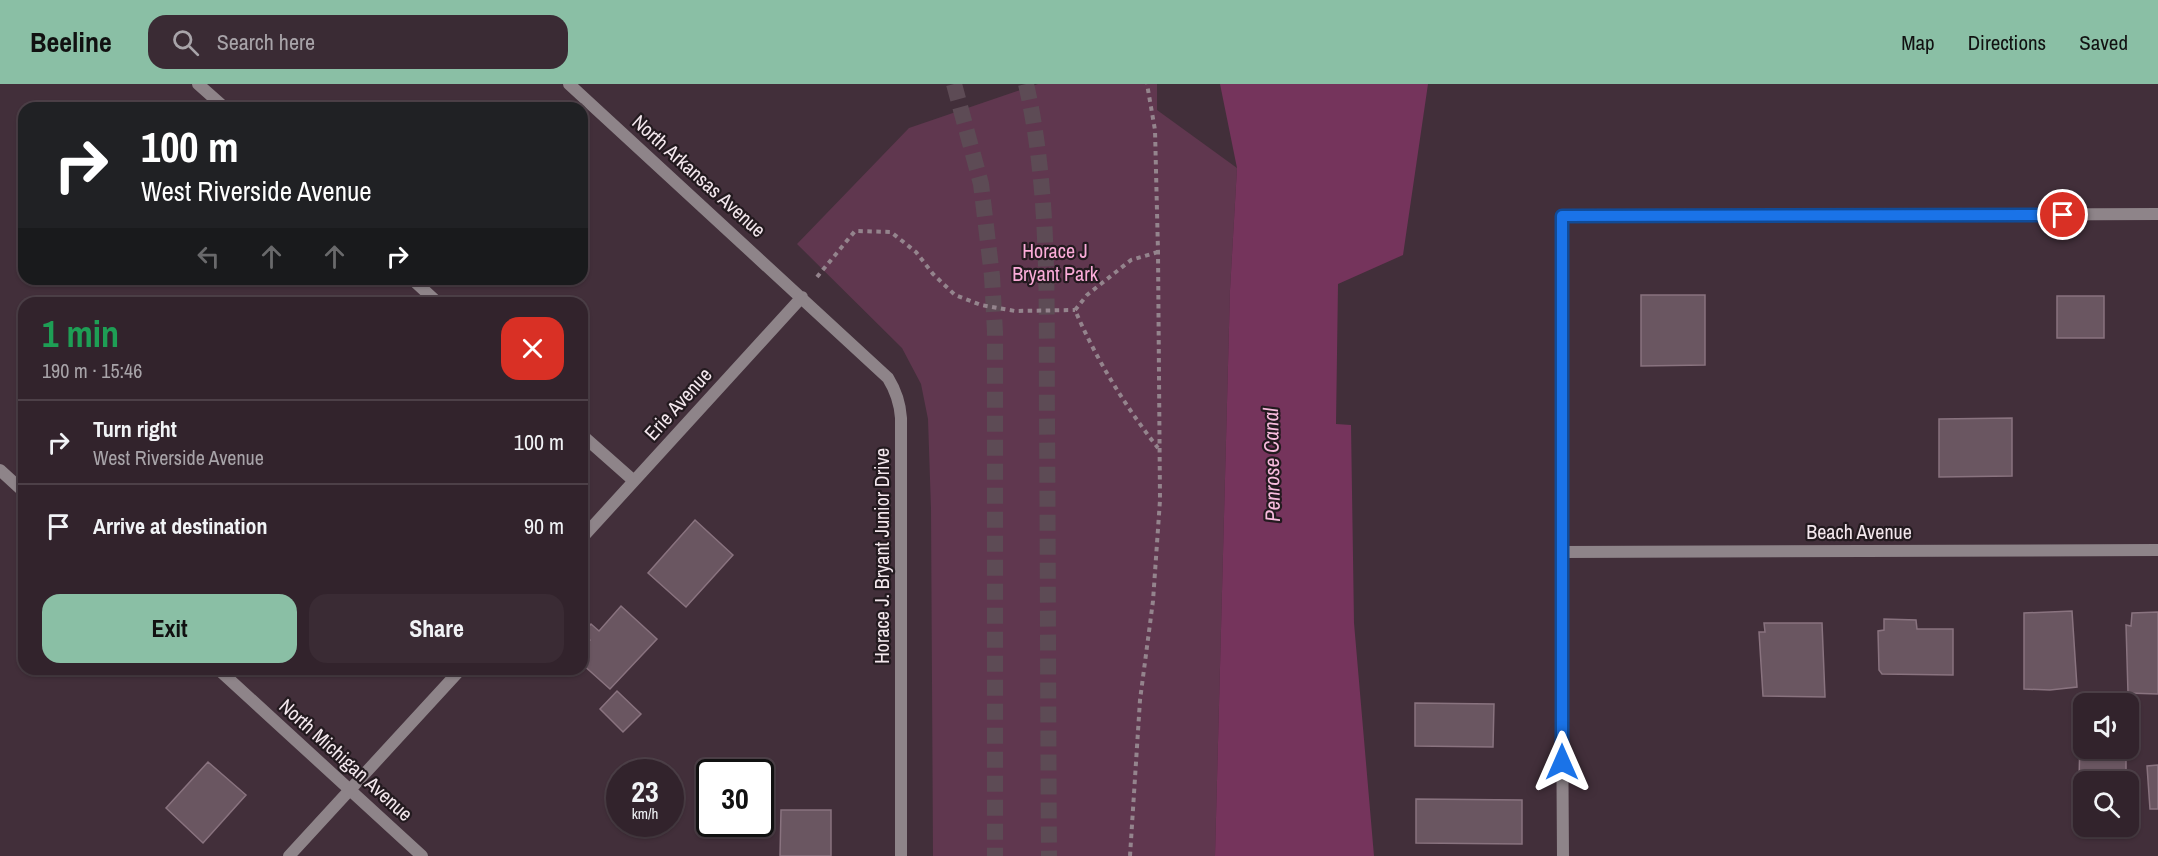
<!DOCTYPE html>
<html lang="en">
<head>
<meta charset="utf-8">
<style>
	:root { --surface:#32232c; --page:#3a2b34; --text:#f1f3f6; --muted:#a8a4a9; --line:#4d4048; --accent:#8abfa5 }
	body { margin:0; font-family:"Archivo Narrow",sans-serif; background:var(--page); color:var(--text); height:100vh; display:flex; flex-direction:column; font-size:22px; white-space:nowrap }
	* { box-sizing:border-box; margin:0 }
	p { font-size:20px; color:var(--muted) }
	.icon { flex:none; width:33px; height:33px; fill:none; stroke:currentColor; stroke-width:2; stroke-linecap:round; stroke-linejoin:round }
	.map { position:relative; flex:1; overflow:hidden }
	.panel { position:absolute; left:18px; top:213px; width:570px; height:378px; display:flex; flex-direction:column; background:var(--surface); border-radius:18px; box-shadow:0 2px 4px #0004,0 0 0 2px var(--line) }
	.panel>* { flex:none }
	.guide { position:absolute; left:18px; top:18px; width:570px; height:183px; border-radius:18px; box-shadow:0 2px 4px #0004,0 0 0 2px var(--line); background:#202124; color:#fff; overflow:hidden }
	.tools { position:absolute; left:2073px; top:609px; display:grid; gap:12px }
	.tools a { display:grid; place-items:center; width:66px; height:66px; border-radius:12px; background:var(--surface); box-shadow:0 2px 4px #0004,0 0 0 2px var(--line); font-size:30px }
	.speed { position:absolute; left:606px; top:675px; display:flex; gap:12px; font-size:30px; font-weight:700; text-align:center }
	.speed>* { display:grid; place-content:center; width:78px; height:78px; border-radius:50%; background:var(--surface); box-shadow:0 2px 4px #0004,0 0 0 2px var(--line); line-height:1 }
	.speed small { font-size:15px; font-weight:400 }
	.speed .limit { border:3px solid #111; border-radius:9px; background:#fff; color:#111 }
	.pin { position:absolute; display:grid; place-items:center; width:51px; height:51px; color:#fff; margin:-26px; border:3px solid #fff; border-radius:50%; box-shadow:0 2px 6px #0007 }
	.me { position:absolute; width:66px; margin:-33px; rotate:0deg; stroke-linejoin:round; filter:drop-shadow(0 0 4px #0008) }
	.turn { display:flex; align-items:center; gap:21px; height:126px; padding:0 24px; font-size:27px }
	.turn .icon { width:78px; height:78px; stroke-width:2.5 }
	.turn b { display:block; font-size:42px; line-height:51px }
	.lanes { display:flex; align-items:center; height:57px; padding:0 24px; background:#0003; justify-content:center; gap:30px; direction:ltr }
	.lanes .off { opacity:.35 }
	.round { display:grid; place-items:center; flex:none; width:63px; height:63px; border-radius:18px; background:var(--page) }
	.overview { display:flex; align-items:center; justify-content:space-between; height:102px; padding:0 24px }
	h1 { font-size:36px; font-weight:800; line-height:45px; color:#1e9e55 }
	.action { display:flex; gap:12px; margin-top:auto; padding:12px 24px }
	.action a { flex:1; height:69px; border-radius:18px; background:var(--accent); color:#111; font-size:24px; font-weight:800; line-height:69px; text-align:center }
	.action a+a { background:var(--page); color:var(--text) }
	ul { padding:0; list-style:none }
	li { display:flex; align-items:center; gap:18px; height:84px; padding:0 24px; border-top:2px solid var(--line) }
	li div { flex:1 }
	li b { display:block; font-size:22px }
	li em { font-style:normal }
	header { display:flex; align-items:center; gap:36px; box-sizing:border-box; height:84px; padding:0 30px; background:var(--accent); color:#111 }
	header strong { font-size:28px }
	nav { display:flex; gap:33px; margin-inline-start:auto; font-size:21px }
	.search { width:420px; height:54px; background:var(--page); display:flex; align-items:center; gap:15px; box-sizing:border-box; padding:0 21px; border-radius:18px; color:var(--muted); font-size:22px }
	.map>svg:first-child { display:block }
</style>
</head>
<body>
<header>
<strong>Beeline</strong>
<div class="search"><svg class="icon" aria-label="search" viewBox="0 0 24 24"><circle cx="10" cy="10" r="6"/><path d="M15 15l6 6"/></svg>Search here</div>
<nav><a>Map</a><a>Directions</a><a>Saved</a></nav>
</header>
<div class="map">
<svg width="2158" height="772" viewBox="0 0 2158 772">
	<rect width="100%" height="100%" fill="#422f3a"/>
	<path fill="#60374f" d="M1038 0H1157V26L1237 84 1230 206 1215 772H933L931 425 928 335 921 300 902 264 797 160 909 44Z"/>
	<path fill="#75345c" d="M1220 0H1428L1403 171 1338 200 1336 340 1351 341 1354 539 1374 772H1215L1230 206 1237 84Z"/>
	<path fill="#6a5661" stroke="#89737f" stroke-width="1.5" d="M1641 211H1705V281L1641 282Z
		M2057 212H2104V254H2057Z
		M2012 334V392L1939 393V335Z
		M695 436 733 471 686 523 648 489Z
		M621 522 657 555 610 605 582 580V565L590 556 582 550 591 540 599 547Z
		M2072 527 2077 603 2050 606 2024 605V529Z
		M2158 528V610L2128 609 2126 541 2131 542 2132 529Z
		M1884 535 1916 536 1917 545H1953V591L1882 590 1879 586 1878 547 1884 546Z
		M1764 539H1822L1825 613 1763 612 1759 548H1765Z
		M617 607 641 630 623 648 600 625Z
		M1415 619 1494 620 1493 663 1415 662Z
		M2080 654H2084V664H2126V698H2084V741H2078Z
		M208 678 246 711 203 759 166 724Z
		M2158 681V725H2150L2147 682Z
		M1416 715 1522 716V760L1416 759Z
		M781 726H831V772H780Z"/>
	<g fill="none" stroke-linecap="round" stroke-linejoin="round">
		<path stroke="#5d4b55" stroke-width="16" stroke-dasharray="16 8" stroke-linecap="butt" d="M954 0 981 100 992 192 995 248V772
			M1026 0C1051 109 1046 224 1047 335 1048 481 1048 626 1049 772"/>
		<path stroke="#94848d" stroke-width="4" stroke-dasharray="4.5 4.5" stroke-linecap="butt" d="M1158 168 1131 176 1087 211 1075 226C1096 275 1125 322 1158 364
			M817 193 855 147 891 148 916 168 933 190 955 211 981 221 1015 227 1075 226
			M1130 772 1140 616 1153 517 1160 416 1158 168 1155 46 1147 0"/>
		<path stroke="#8e8489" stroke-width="12" d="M198 0 225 24
			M569 0 888 294C896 307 900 318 901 334V772
			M412 195 438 219
			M582 351 634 397
			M0 386 24 408
			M582 454 802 213
			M1561 468 2158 466
			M218 585 422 772
			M289 772 461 585
			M1563 772 1561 468 1562 132 2158 130"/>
	</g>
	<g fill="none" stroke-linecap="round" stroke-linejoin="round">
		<g stroke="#114b97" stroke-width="15">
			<path id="route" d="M1562 678V132L2063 131"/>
		</g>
		<use href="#route" stroke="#1a73e8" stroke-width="10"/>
	</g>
	<g text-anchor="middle" stroke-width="4.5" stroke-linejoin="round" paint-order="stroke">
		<g font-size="20" fill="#f3e7ed" stroke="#231a1f">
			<text transform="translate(699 92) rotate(42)" y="7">North Arkansas Avenue</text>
			<text transform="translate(678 320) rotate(-48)" y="7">Erie Avenue</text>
			<text x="1859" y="455">Beach Avenue</text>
			<text transform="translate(882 472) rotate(-90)" y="7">Horace J. Bryant Junior Drive</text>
			<text transform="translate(346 676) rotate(42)" y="7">North Michigan Avenue</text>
		</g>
		<g font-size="20" fill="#fbacd9" stroke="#231a1f">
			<text x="1055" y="174">Horace J<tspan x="1055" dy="23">Bryant Park</tspan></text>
		</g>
		<g font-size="21" font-style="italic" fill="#f8bcde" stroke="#231a1f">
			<text transform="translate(1272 381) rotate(-91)" y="7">Penrose Canal</text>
		</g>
	</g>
</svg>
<div class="tools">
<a><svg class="icon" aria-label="sound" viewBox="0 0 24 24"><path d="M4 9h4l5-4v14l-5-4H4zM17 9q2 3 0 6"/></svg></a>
<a><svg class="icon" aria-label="search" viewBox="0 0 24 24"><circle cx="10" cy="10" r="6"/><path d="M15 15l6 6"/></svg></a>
</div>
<div class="speed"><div>23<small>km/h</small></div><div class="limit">30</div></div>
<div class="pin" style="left:2063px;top:131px;background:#d93025"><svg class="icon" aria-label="arrive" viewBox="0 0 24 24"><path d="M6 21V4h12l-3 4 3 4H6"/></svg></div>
<svg class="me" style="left:1562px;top:678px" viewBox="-20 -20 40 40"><path d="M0-17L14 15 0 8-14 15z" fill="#1a73e8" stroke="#fff" stroke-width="4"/></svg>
<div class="guide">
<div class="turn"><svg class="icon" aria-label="right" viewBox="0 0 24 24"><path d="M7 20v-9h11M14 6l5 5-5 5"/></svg><div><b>100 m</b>West Riverside Avenue</div></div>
<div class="lanes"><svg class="icon off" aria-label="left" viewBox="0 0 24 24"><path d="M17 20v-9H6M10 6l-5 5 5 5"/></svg><svg class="icon off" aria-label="ahead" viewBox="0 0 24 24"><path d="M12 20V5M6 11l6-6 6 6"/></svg><svg class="icon off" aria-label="ahead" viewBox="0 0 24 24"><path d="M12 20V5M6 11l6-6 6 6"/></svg><svg class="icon" aria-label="right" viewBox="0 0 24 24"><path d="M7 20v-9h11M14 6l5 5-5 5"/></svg></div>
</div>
<section class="panel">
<div class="overview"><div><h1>1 min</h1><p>190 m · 15:46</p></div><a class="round" style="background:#d93025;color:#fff"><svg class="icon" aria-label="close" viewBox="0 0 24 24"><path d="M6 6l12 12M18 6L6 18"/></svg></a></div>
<ul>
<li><svg class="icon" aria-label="right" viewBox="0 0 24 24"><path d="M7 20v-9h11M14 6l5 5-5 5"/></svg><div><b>Turn right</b><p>West Riverside Avenue</p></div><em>100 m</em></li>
<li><svg class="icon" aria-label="arrive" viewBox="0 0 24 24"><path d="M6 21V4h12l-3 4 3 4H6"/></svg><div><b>Arrive at destination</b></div><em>90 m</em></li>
</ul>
<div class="action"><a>Exit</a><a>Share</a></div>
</section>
</div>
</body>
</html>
